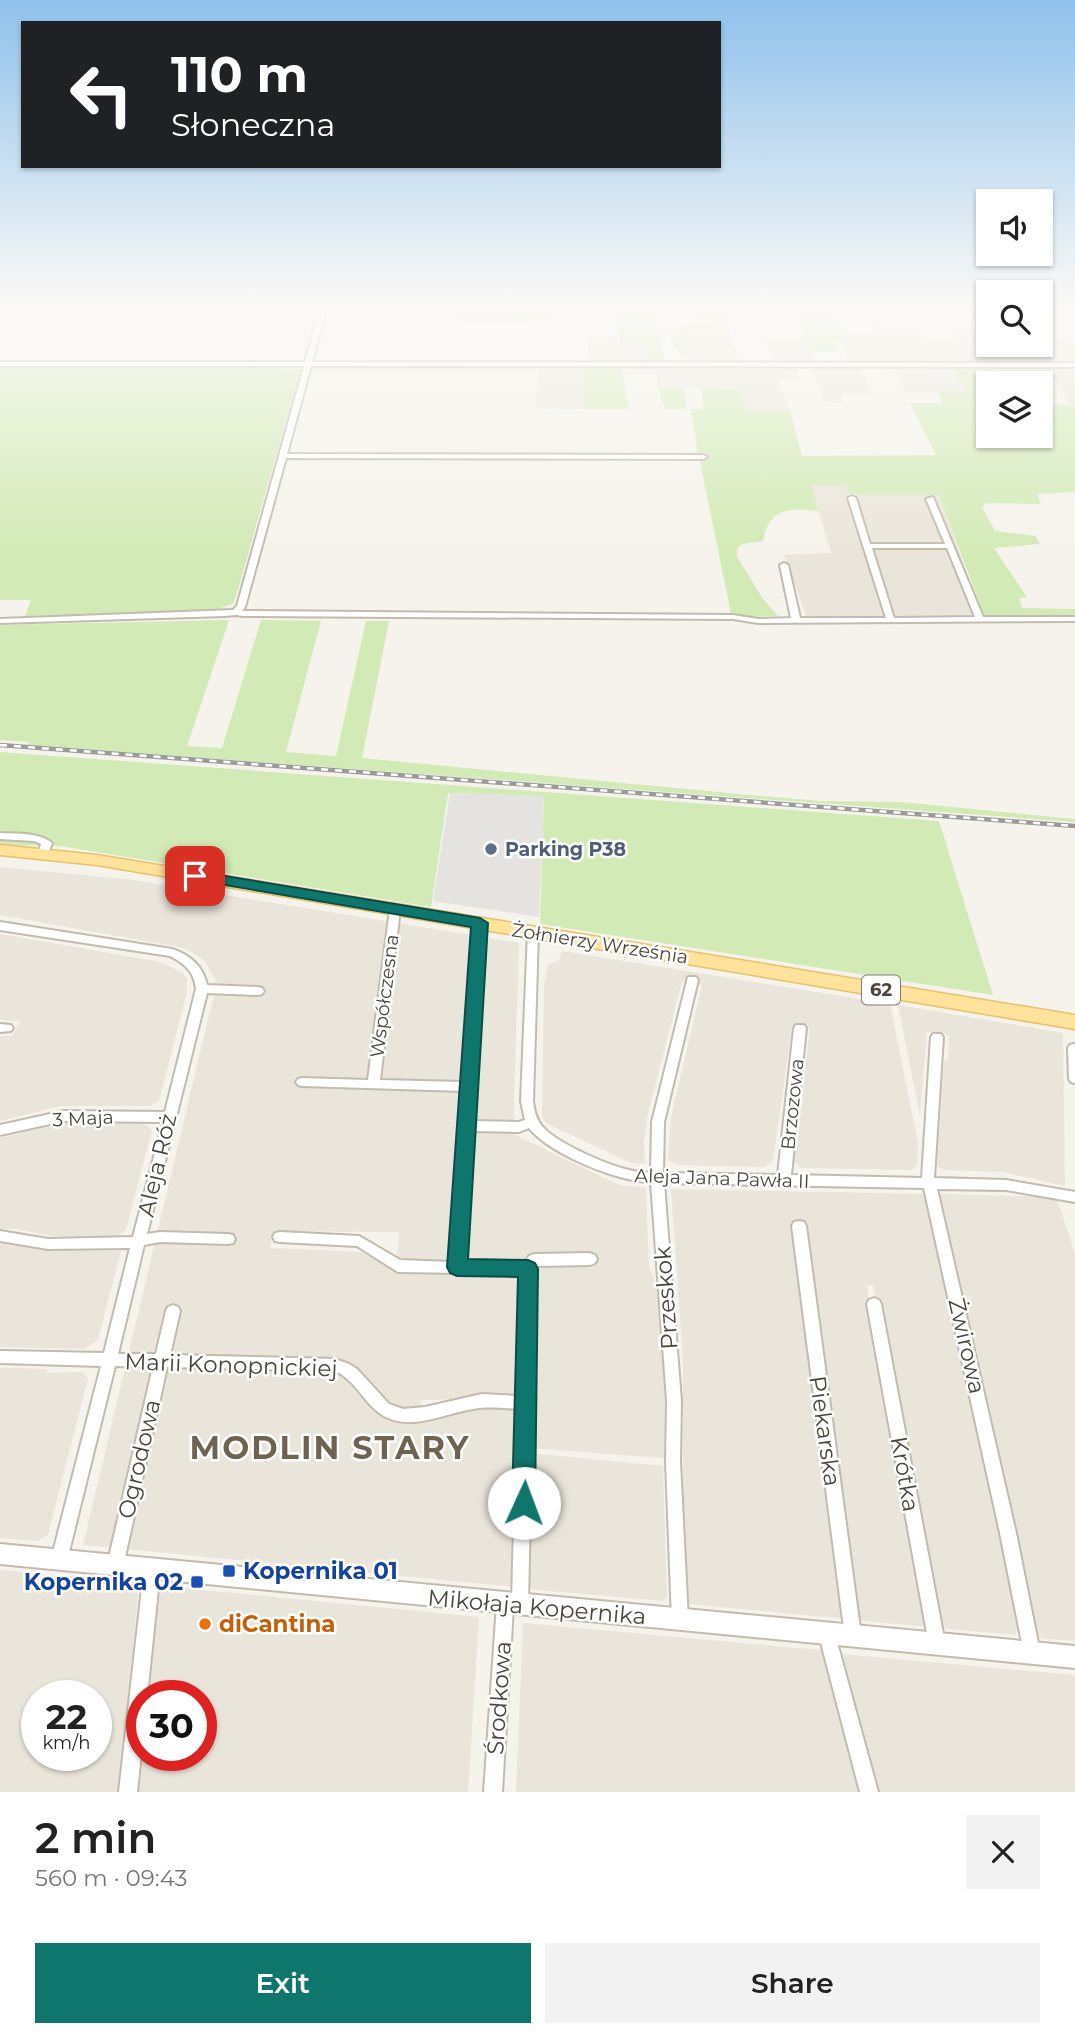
<!DOCTYPE html>
<html lang="en">
<head>
<meta charset="utf-8">
<style>
	:root { --surface:#fff; --page:#f2f2f2; --text:#222; --muted:#767676; --accent:#0f766e }
	body { margin:0; font-family:Montserrat,sans-serif; background:var(--page); color:var(--text); height:100vh; display:flex; flex-direction:column; font-size:26px; white-space:nowrap }
	* { box-sizing:border-box; margin:0 }
	p { font-size:23px; color:var(--muted) }
	.icon { flex:none; width:38px; height:38px; fill:none; stroke:currentColor; stroke-width:2; stroke-linecap:round; stroke-linejoin:round }
	.map { position:relative; height:1792px; overflow:hidden }
	.side { display:flex; flex-direction:column; background:var(--surface); flex:1 }
	.side>* { flex:none }
	.guide { position:absolute; left:21px; top:21px; width:700px; height:147px; border-radius:0px; box-shadow:0 2px 5px #0004; background:#202124; color:#fff; overflow:hidden }
	.tools { position:absolute; left:976px; top:189px; display:grid; gap:14px }
	.tools a { display:grid; place-items:center; width:77px; height:77px; border-radius:0px; background:var(--surface); box-shadow:0 2px 5px #0004; font-size:35px }
	.speed { position:absolute; left:21px; top:1680px; display:flex; gap:14px; font-size:35px; font-weight:700; text-align:center }
	.speed>* { display:grid; place-content:center; width:91px; height:91px; border-radius:50%; background:var(--surface); box-shadow:0 2px 5px #0004; line-height:1 }
	.speed small { font-size:18px; font-weight:400 }
	.speed .limit { border:10px solid #d22; background:#fff; color:#111 }
	.pin { position:absolute; display:grid; place-items:center; width:60px; height:60px; color:#fff; margin:-30px; border-radius:14px; box-shadow:0 4px 10px #0006 }
	.me { position:absolute; width:77px; margin:-38px; rotate:2deg; stroke-linejoin:round; filter:drop-shadow(0 0 5px #0008) }
	.turn { display:flex; align-items:center; gap:24px; height:147px; padding:0 35px; font-size:32px }
	.turn .icon { width:91px; height:91px; stroke-width:2.5 }
	.turn b { display:block; font-size:49px; line-height:60px }
	.round { display:grid; place-items:center; flex:none; width:74px; height:74px; border-radius:0px; background:var(--page) }
	.head { display:flex; align-items:center; justify-content:space-between; height:119px; padding:0 35px }
	h1 { font-size:42px; font-weight:600; line-height:52px }
	.button { display:flex; gap:14px; margin-top:auto; padding:14px 35px }
	.button a { flex:1; height:80px; border-radius:0px; background:var(--accent); color:#fff; font-size:28px; font-weight:600; line-height:80px; text-align:center }
	.button a+a { background:var(--page); color:var(--text) }
	.map>svg:first-child { display:block }
</style>
</head>
<body>
<div class="map">
<svg width="1075" height="1792" viewBox="0 0 1075 1792">
	<rect width="100%" height="100%" fill="#f6f3ec"/>
	<path fill="#eae5da" fill-rule="evenodd" d="M939 306H984L989 315V345H1041V340H1070L1075 347V406H1070L1047 368 953 367 968 392H905L893 367H860L872 393 841 394 843 403 824 402 812 367H797L799 379H778L790 411H748L739 389 658 387 655 366H584V409L536 408 538 362 588 361 587 337 618 336 620 343H648L650 361 686 362 679 329H729L739 362H773L766 338H805L814 362H850L839 335H878L872 316H910L922 341 958 342Z
		M811 485H846L849 495H939L985 623 809 624 784 555 831 553Z
		M0 867 134 880 519 943 513 1134 619 1185 646 1188 649 1267 660 1294 666 1401 664 1458 529 1448 533 1266 546 1256 525 1255V1262L521 1264 397 1262 399 1232 273 1231 270 1248 361 1252 397 1270 522 1272 520 1393 515 1397 421 1400V1405L508 1407 521 1412 515 1587 83 1545 214 994 215 979 204 960 184 948 0 915Z
		M0 934 161 962 183 973 187 979V992L159 1101 150 1106H60L0 1121V1036H12L20 1021 0 1020Z
		M562 951 890 1004 918 1143 917 1165 912 1170 801 1168 794 1162 810 1029 792 1025 773 1161 764 1167 677 1165 668 1159 671 1117 702 985 682 981 647 1118 644 1142 645 1164 631 1163 546 1123 542 1117 544 985 548 965 559 960Z
		M898 1005 1063 1033 1065 1186 1003 1172 944 1170 937 1166 944 1061 948 1059 949 1035 927 1031 920 1116Z
		M69 1122 145 1124 152 1130 126 1230 116 1237 51 1236 17 1229H0V1138Z
		M671 1189 923 1194 927 1197 1004 1532 999 1533 1019 1625 1015 1635 938 1628 873 1285H867L870 1304 929 1627 689 1604 683 1511V1359Z
		M936 1194 1056 1197 1071 1241 1075 1255V1641L1037 1638Z
		M0 1243 46 1250 121 1251 98 1340 84 1349 0 1347Z
		M0 1368 47 1369V1373L83 1372 88 1378 48 1535 38 1541 0 1538Z
		M529 1453 663 1466 667 1597 663 1601 528 1589 526 1582Z
		M0 1570 139 1583 119 1792H0ZM37 1696H96V1755H37Z
		M162 1586 479 1617 468 1792H136L142 1737V1755H201V1696H146L155 1606Z
		M523 1623 820 1650 824 1653 860 1792H516Z
		M841 1654 1075 1675V1792H877Z"/>
	<path fill="#d2eab5" d="M475 306H549L554 318C521 324 488 324 454 320L451 312Z
		M615 306H651L665 361H649L648 343H620Z
		M665 306H723L729 329H680L686 359 671 344 670 331C688 321 702 329 718 321 700 317 682 317 665 312L667 309Z
		M794 306H831L842 335H839L841 340H832L837 352H810Z
		M155 364 301 369 234 603 216 610 25 616 31 600H0V366L104 368Z
		M584 366H621L629 409H584Z
		M952 367 976 368 989 391V436H1041V403L1075 406V492L1037 494 1041 504 986 503 982 507 995 531 1036 536 1040 544 994 548 1027 597 1019 598 1022 608 1075 609V616L984 615 939 495H860L848 493 846 485H812L818 511C788 509 770 506 763 541L742 544 737 548V556L763 599 778 616 752 617 731 613 700 462 703 456 698 455 691 409H703L701 388 739 389 748 411H790L802 456 936 455 910 403H943L938 392H967Z
		M658 387H684L686 409H665Z
		M229 620 187 746 222 748 261 620 321 621 286 752 336 756 366 621H389L362 758 739 794 821 801 901 802 1075 819V822L27 745 30 742 0 740V625Z
		M0 752 939 821 993 995 540 924 544 796 448 793 431 907 60 846 0 845Z"/>
	<path fill="#e5e3e0" d="M450 793 544 796 539 917 433 901Z"/>
	<g fill="none" stroke-linecap="round" stroke-linejoin="round">
		<g stroke="#c2bbae" stroke-width="4">
			<path id="minor" d="M321 306H327L312 362 1075 363V367L311 366 287 454 703 455 707 457 703 459 286 458 245 607 242 611 733 615 758 619 791 618 780 565 784 563 788 565 800 618H886L848 498 852 496 856 498 870 544H945L926 499 933 497 983 617H1075V621L758 623 733 619 243 616 236 615 224 616 0 623V619L233 610 237 606 304 366H0V362H305ZM872 548H947L975 617 894 618Z
				M0 833C18 834 38 832 52 843L48 854 44 855 39 852 41 844 34 841 0 839Z
				M395 905 400 909 380 1080 463 1082 475 924 480 920 485 924 473 1121 519 1122 525 1120 521 1101 528 932 533 928 537 929 538 932 533 1101C534 1110 536 1119 542 1126 557 1144 611 1167 634 1171 640 1173 645 1172 651 1172L652 1122 688 977H696L698 980 664 1122 663 1173 778 1175 794 1028 796 1025H804L806 1028 791 1175 922 1178 931 1037 933 1034H941L943 1037 934 1178 1006 1180 1075 1192V1202L1006 1190 937 1189 1016 1533 1040 1653 1038 1659 1032 1661 1026 1659 1024 1653 1000 1533 924 1188 664 1183 681 1401 680 1462 688 1620 686 1626 680 1628 674 1626 672 1620 666 1462 667 1401 651 1182C618 1182 550 1154 529 1128L519 1132 472 1131 464 1262 524 1263 529 1256 534 1254 590 1253 595 1255 597 1259 595 1263 590 1265 538 1266 535 1270 528 1605 526 1611 520 1613 514 1611 513 1607 502 1792H484L497 1604 499 1598 505 1596 511 1598 512 1602 517 1409C503 1408 488 1406 473 1409 445 1413 416 1430 388 1418 365 1408 358 1381 335 1371L167 1367 123 1566 121 1572 115 1574 109 1572 107 1566 153 1367 115 1366 67 1560 65 1565 59 1568 53 1565 51 1560 101 1366 0 1363V1351L104 1353 130 1248 48 1249 0 1241V1231L48 1239 133 1237 163 1122 64 1121 0 1135V1125L64 1111 165 1112 196 989C194 971 185 964 170 956L0 930V922L172 949C190 955 203 966 207 985L258 987 262 988 264 991 262 994 258 995 207 993 147 1234 160 1232 228 1234 233 1235 235 1239 233 1243 228 1244 160 1242 144 1245 118 1354H156L166 1311 168 1307 173 1305 178 1307 180 1311 170 1355 335 1359 349 1364 357 1369 389 1404 403 1409 425 1407 482 1394 518 1396 521 1274 398 1272 357 1246 280 1242 275 1241 273 1237 275 1233 280 1232 359 1236 400 1260 451 1262 463 1091 302 1086 298 1085 296 1082 298 1079 302 1078 368 1080 390 909Z
				M0 1024 11 1025 13 1028 11 1031 0 1032Z
				M1074 1044H1075V1083L1071 1082 1069 1079 1068 1048 1070 1045Z
				M799 1221 804 1222 806 1226 861 1636 859 1642 853 1644 847 1642 845 1636 792 1226 794 1222Z
				M874 1298 879 1300 881 1304 945 1644 943 1650 937 1652 931 1650 929 1644 867 1304 869 1300Z
				M152 1562 158 1564 160 1570 147 1696H142V1744L137 1792H119L144 1570 146 1564Z
				M827 1627 833 1629 835 1635 878 1792H860L819 1635 821 1629Z"/>
		</g>
		<g stroke="#c2bbae" stroke-width="4">
			<path id="tertiary" d="M0 1544 1075 1646V1668L0 1564Z"/>
		</g>
		<g stroke="#e6c16a" stroke-width="3">
			<path id="primary" d="M0 845 97 855 1075 1015V1029L97 865 0 855Z"/>
		</g>
		<use href="#minor" fill="#fff" fill-rule="evenodd"/>
		<use href="#tertiary" fill="#fff" fill-rule="evenodd"/>
		<use href="#primary" fill="#ffe39c" fill-rule="evenodd"/>
		<g stroke="#9a9a9a" stroke-width="4.5">
			<path id="rail" d="M0 745 1075 826"/>
		</g>
		<use href="#rail" stroke="#fff" stroke-width="2.5" stroke-dasharray="7" stroke-linecap="butt"/>
	</g>
	<linearGradient id="sky" x2="0" y2="1"><stop stop-color="#8fc1ec"/><stop offset="0.55" stop-color="#fbfaf6"/><stop offset="1" stop-color="#fbfaf6" stop-opacity="0"/></linearGradient>
	<rect width="1075" height="557" fill="url(#sky)"/>
	<path fill="#0f766e" stroke="#0a4d48" stroke-width="2" d="M195 871 480 918 488 923 468 1259 528 1260 535 1263 538 1269 535 1503 532 1510 524 1514 515 1510 512 1503 518 1277 457 1276 450 1273 447 1267 471 927 190 879 187 876Z"/>
	<circle fill="#5c6f8a" stroke="#fff" stroke-width="2.5" cx="491" cy="849" r="7"/>
	<g fill="#1a4fb4" stroke="#fff" stroke-width="2.5">
		<rect x="222" y="1564" width="14" height="14" rx="3.5"/>
		<rect x="190" y="1575" width="14" height="14" rx="3.5"/>
	</g>
	<circle fill="#e8710a" stroke="#fff" stroke-width="2.5" cx="205" cy="1624" r="7"/>
	<g text-anchor="middle" stroke-width="5" stroke-linejoin="round" paint-order="stroke">
		<rect fill="#fff" stroke="#817c74" stroke-width="2" x="862" y="975.5" width="38" height="29" rx="5"/>
		<g font-size="18" font-weight="bold" fill="#4b4439">
			<text x="881" y="996">62</text>
		</g>
		<g font-size="19" font-weight="bold" fill="#4e5e75" stroke="#fff" text-anchor="start">
			<text x="505" y="856">Parking P38</text>
		</g>
		<g font-size="19" fill="#4b4439" stroke="#fff">
			<text transform="translate(600 943) rotate(9)" y="7">Żołnierzy Września</text>
			<text transform="translate(384 996) rotate(-83)" y="7">Współczesna</text>
			<text transform="translate(792 1104) rotate(-84)" y="7">Brzozowa</text>
			<text transform="translate(83 1118) rotate(-3)" y="7">3 Maja</text>
			<text transform="translate(722 1178) rotate(2)" y="7">Aleja Jana Pawła II</text>
		</g>
		<g font-size="23" fill="#4b4439" stroke="#fff">
			<text transform="translate(157 1165) rotate(-77)" y="8">Aleja Róż</text>
			<text transform="translate(666 1298) rotate(-94)" y="8">Przeskok</text>
			<text transform="translate(967 1346) rotate(77)" y="8">Żwirowa</text>
			<text transform="translate(231 1365) rotate(2)" y="8">Marii Konopnickiej</text>
			<text transform="translate(825 1431) rotate(82)" y="8">Piekarska</text>
			<text transform="translate(139 1459) rotate(-77)" y="8">Ogrodowa</text>
			<text transform="translate(905 1474) rotate(80)" y="8">Krótka</text>
			<text transform="translate(537 1607) rotate(5)" y="8">Mikołaja Kopernika</text>
			<text transform="translate(499 1698) rotate(-86)" y="8">Środkowa</text>
		</g>
		<g font-size="23" font-weight="bold" fill="#164399" stroke="#fff" text-anchor="start">
			<text x="243" y="1579">Kopernika 01</text>
			<text x="183" y="1590" text-anchor="end">Kopernika 02</text>
		</g>
		<g font-size="23" font-weight="bold" fill="#c56008" stroke="#fff" text-anchor="start">
			<text x="219" y="1632">diCantina</text>
		</g>
		<g font-size="32" font-weight="bold" letter-spacing="2" fill="#6e6250" stroke="#fff">
			<text x="330" y="1459">MODLIN STARY</text>
		</g>
	</g>
</svg>
<div class="tools">
<a><svg class="icon" aria-label="sound" viewBox="0 0 24 24"><path d="M4 9h4l5-4v14l-5-4H4zM17 9q2 3 0 6"/></svg></a>
<a><svg class="icon" aria-label="search" viewBox="0 0 24 24"><circle cx="10" cy="10" r="6"/><path d="M15 15l6 6"/></svg></a>
<a><svg class="icon" aria-label="layers" viewBox="0 0 24 24"><path d="M12 4l9 5-9 5-9-5zM3 14l9 5 9-5"/></svg></a>
</div>
<div class="speed"><div>22<small>km/h</small></div><div class="limit">30</div></div>
<div class="pin" style="left:195px;top:876px;background:#d93025"><svg class="icon" aria-label="arrive" viewBox="0 0 24 24"><path d="M6 21V4h12l-3 4 3 4H6"/></svg></div>
<svg class="me" style="left:524px;top:1503px" viewBox="-20 -20 40 40"><circle r="19" fill="#fff"/><path d="M0-13L10 11 0 6-10 11z" fill="#0f766e"/></svg>
<div class="guide">
<div class="turn"><svg class="icon" aria-label="left" viewBox="0 0 24 24"><path d="M17 20v-9H6M10 6l-5 5 5 5"/></svg><div><b>110 m</b>Słoneczna</div></div>
</div>
</div>
<section class="side">
<div class="head"><div><h1>2 min</h1><p>560 m · 09:43</p></div><a class="round"><svg class="icon" aria-label="close" viewBox="0 0 24 24"><path d="M6 6l12 12M18 6L6 18"/></svg></a></div>
<div class="button"><a>Exit</a><a>Share</a></div>
</section>
</body>
</html>
